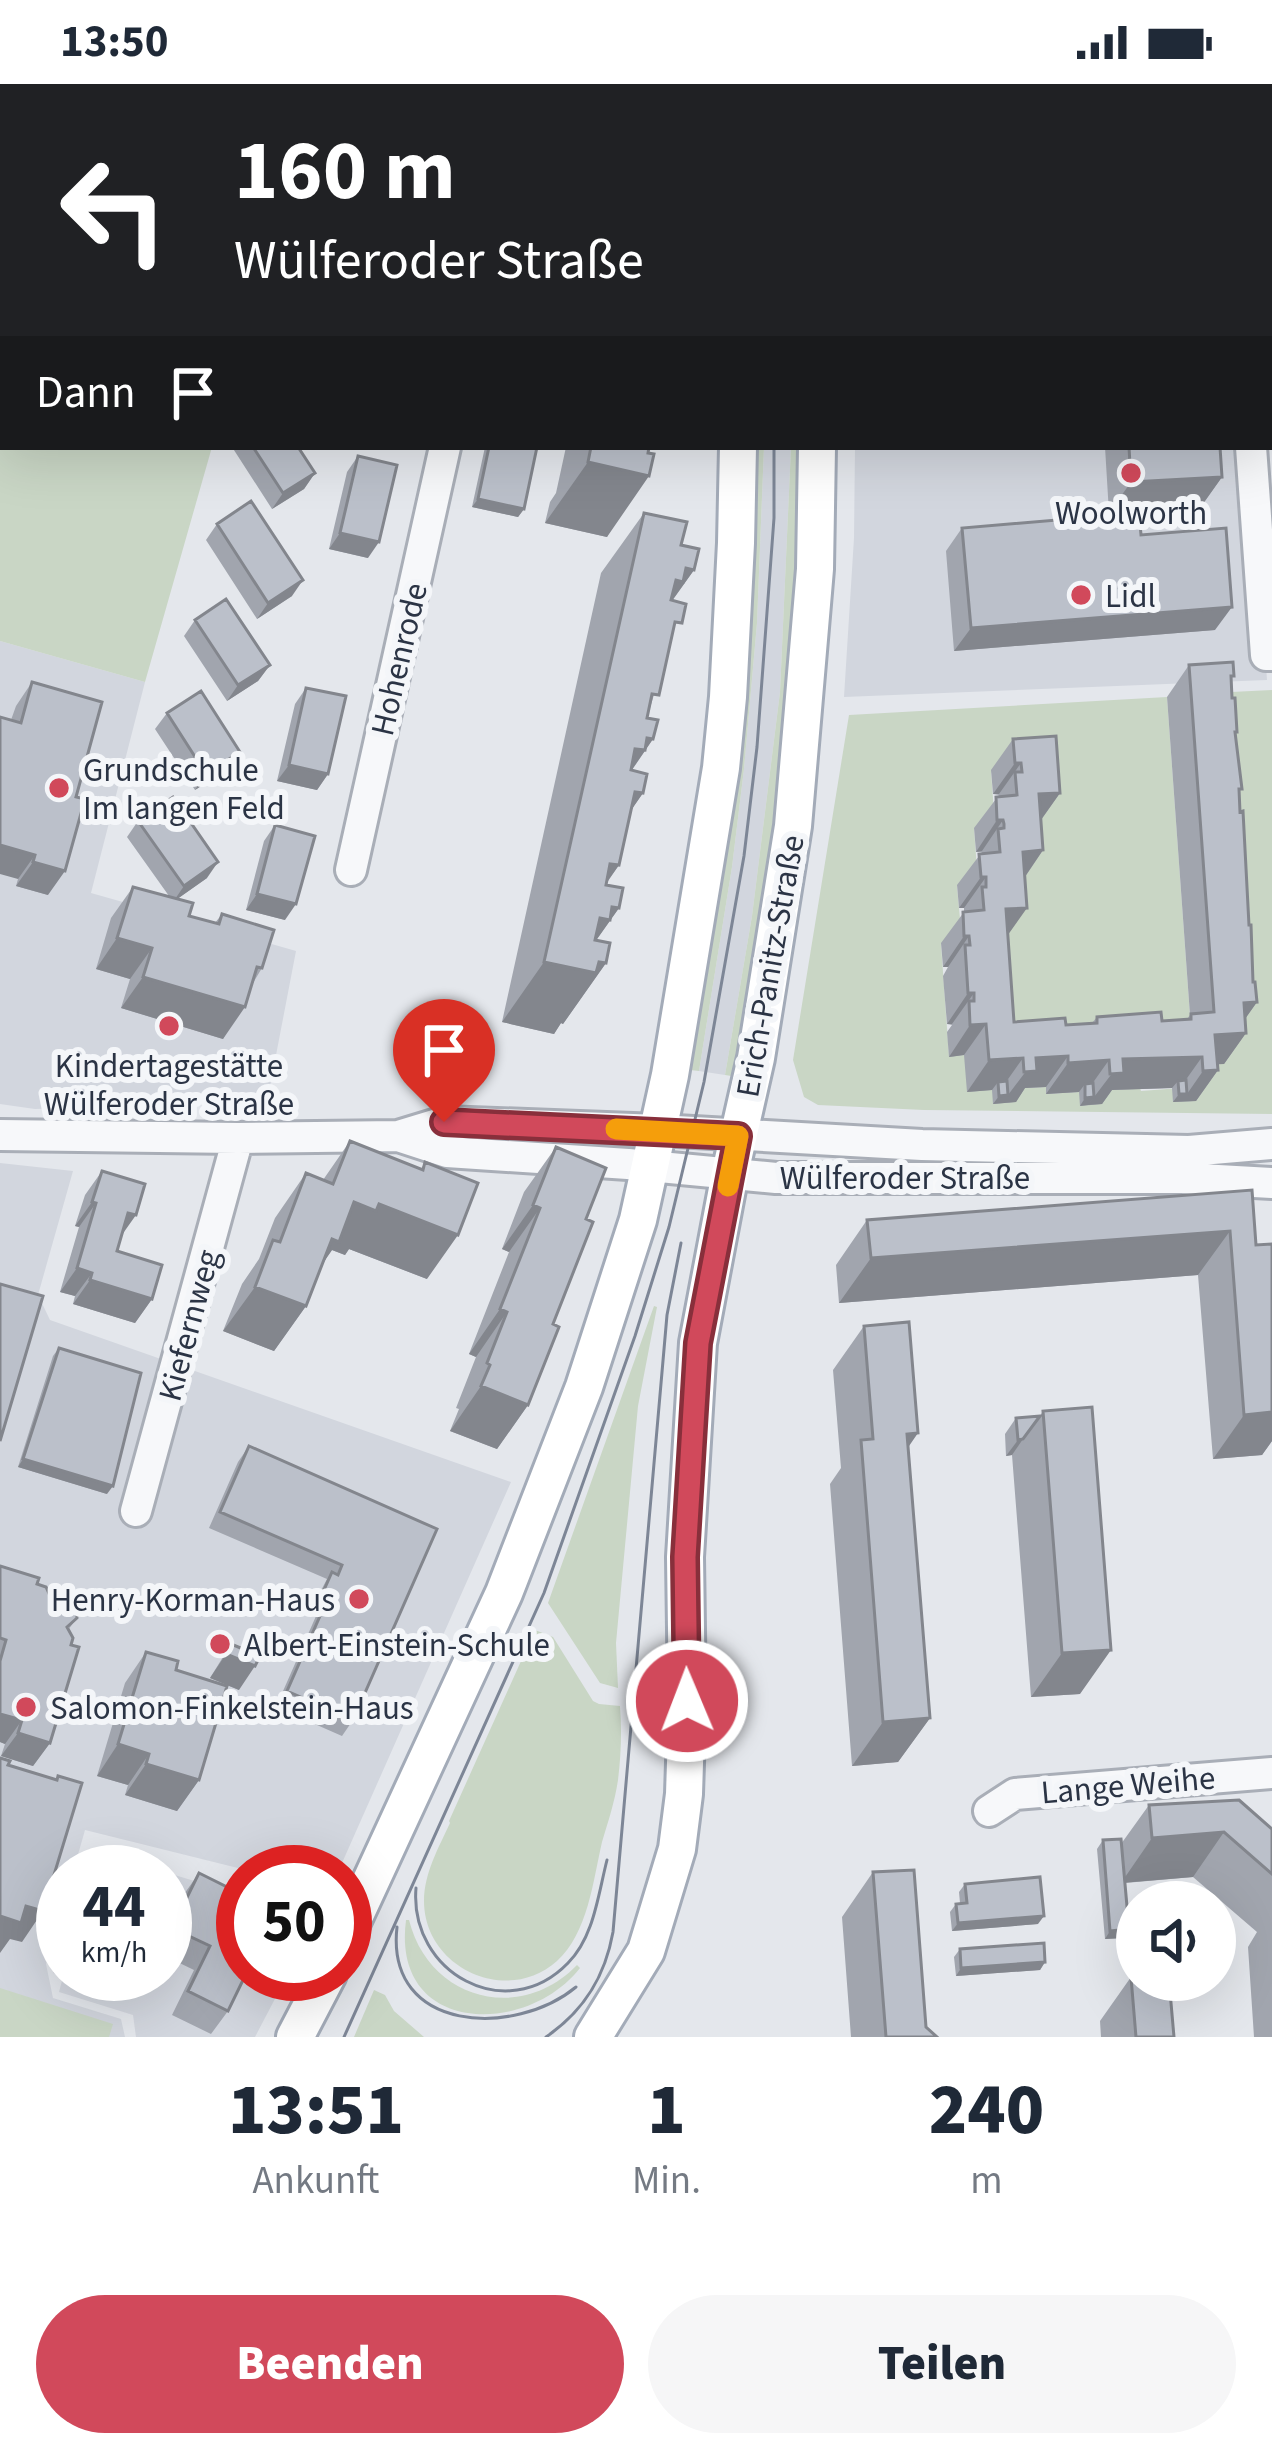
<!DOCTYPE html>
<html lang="de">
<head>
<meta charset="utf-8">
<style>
	:root { --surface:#fff; --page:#f6f6f7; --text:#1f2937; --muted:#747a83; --accent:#d1495b }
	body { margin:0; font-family:"Source Sans 3",sans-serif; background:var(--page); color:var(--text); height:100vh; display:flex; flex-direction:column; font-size:45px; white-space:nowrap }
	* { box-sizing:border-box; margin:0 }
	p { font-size:39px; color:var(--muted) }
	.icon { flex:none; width:66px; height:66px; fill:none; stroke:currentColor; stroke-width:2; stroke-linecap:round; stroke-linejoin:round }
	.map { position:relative; height:1953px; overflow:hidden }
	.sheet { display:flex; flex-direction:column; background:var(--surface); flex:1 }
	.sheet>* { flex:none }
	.top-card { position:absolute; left:0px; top:0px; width:1272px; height:366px; box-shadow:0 12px 48px #0002; background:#202124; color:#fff; overflow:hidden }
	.tools { position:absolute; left:1116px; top:1797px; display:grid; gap:24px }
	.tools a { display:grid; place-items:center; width:120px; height:120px; border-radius:50%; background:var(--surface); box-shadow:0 12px 48px #0002; font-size:60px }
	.speed { position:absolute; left:36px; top:1761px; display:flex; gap:24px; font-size:60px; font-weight:700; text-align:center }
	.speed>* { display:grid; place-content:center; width:156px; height:156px; border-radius:50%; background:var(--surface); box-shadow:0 12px 48px #0002; line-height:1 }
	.speed small { font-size:30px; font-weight:400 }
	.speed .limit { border:18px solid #d22; background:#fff; color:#111 }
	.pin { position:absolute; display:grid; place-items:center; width:102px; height:102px; color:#fff; margin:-123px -51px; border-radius:50% 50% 50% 0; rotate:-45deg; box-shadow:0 0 12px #0007 }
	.pin .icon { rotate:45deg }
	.me { position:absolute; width:132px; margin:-66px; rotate:359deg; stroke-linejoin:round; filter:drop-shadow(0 0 9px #0008) }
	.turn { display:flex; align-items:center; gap:42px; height:252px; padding:0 36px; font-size:54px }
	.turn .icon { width:156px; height:156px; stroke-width:2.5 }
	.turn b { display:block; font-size:84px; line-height:102px }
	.then { display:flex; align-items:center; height:114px; padding:0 36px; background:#0003; gap:24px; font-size:45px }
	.eta { display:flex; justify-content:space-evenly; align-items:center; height:204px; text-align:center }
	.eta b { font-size:72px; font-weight:800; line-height:84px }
	.primary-button { display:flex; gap:24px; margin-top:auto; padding:24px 36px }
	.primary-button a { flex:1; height:138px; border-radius:72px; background:var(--accent); color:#fff; font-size:48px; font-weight:800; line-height:138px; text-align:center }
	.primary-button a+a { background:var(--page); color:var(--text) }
	.status { display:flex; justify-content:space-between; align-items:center; height:84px; padding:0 60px; background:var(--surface); direction:ltr }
	.status svg { height:33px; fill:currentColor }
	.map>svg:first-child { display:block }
</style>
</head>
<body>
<div class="status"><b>13:50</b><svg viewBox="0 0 49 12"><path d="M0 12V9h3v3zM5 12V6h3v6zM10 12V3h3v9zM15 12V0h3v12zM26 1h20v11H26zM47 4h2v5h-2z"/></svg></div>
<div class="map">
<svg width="1272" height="1953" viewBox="0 0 1272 1953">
	<rect width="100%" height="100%" fill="#e4e7ec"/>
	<path fill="#d2d6de" d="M764 363H791L780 608 752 832 725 991 699 987 732 783 744 685 757 539Z
		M855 363H1251L1267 596 844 613 854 454Z
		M0 557 145 598 91 809 296 867 267 1018 35 1025 0 1020Z
		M0 1079 73 1087 38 1211 50 1236 511 1398 338 1788H254L85 1746 73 1788H63V1822L46 1880 53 1914 121 1935 125 1953H0Z
		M89 1764 165 1788H82Z
		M165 1788 243 1812V1890H288L255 1953H136L133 1931 59 1908 63 1893 53 1889 63 1853V1890H165Z"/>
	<path fill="#c9d6c5" d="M0 107 3 108V363H212L145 598 0 557Z
		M751 363H764L757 539 744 685 732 783 699 987 690 986 725 785 731 734V684Z
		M791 363H808L782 717 738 993 725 991 752 832 780 608Z
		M1272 606V1030L924 1026 818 1021 804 1013 793 976 849 631 1167 613 1192 959 992 969 1017 742 991 687 995 742 974 744 978 799 957 802 962 857 941 860 949 972 964 971 1002 1005 1046 1003 1047 1010 1140 1004 1141 1007 1180 1004 1195 1017 1211 609Z
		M654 1222 657 1223 638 1322 616 1559 618 1604 600 1599 548 1519Z
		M535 1546 553 1553 593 1617 599 1620 620 1622C622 1647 621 1671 618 1696 615 1717 608 1738 602 1758 593 1797 588 1849 557 1877 507 1922 424 1884 424 1817 424 1789 439 1763 450 1739L449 1737Z
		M406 1836H409C429 1916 520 1940 577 1881L580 1884C526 1953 391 1951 406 1836Z
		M0 1904 113 1940 109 1953H0Z
		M374 1906 385 1911 394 1927 424 1953H354Z"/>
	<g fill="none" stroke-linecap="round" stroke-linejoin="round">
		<g stroke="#a9aeb7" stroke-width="36">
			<path id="minor" d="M1228 0 1229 3
				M193 3 194 0
				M0 69 3 70
				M1251 363 1266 571H1272
				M351 786 445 363
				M0 1051 238 1054 398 1052 444 1038 659 1046 922 1061 1189 1067 1272 1060
				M398 1052 447 1068 628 1080 776 1094H1182L1272 1099
				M136 1427 238 1054
				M989 1727 1015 1710 1272 1689"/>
		</g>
		<g stroke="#a3abb8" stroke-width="42">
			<path id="major" d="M723 0 724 3
				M808 0 809 3
				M345 1853 504 1509 584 1303 638 1136 670 991 721 684 728 613 736 459 738 363
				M295 1953 328 1890
				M593 1953 646 1867 677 1765 684 1710 687 1617 685 1473 698 1259 730 1089 756 974 793 742 815 485 817 363"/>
		</g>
		<use href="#minor" stroke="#f7f8fa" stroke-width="30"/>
		<use href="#major" stroke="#fff" stroke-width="36"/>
		<path stroke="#7d8696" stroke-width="3" d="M761 0V3
			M416 1804C409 1888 506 1943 568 1879 594 1853 598 1811 607 1776
			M397 1843C385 1950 516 1953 576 1903
			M344 1953 544 1509 635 1252 669 1143 704 998 744 772 757 663 774 434V363
			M546 1953C584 1927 605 1893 613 1848L667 1231 681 1159"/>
	</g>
	<path fill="#a1a5ae" d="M537 0H609L608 3H537Z
		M1083 0H1198V3H1083Z
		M232 363H298L315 389 304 405 272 425Z
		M485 363H537L524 425 518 433 472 423Z
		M566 363H649L607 453 545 439 550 418 556 409Z
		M1105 363H1220L1222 393 1200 424 1109 429Z
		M358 372 368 474 329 465 347 388Z
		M644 429 681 461 694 486 672 517 671 554 647 634 653 655 632 686 643 709 631 726 619 781 606 800 619 824 596 856 606 879 563 940 561 939 554 950 502 938 601 489Z
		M217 440 292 512 257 535 206 456Z
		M962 444 1141 451 1215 546 954 567 946 467Z
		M195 536 270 581 258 597 227 617 184 552Z
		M1189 581 1231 595 1253 898 1257 918 1245 935 1246 949 1224 980H1217L1218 986 1196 1017 1173 1018 1172 1004 1112 1006 1102 1020 1080 1022 1079 1008 1046 1010V1003L1025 1004 1016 1018 993 1020 992 1006 967 1008 964 971 949 973 947 948 952 941 947 940 943 892 948 883H943L941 859 964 828V824H959L957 801 982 768H976L974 744 999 711 993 710 991 686 1013 655 1060 709 1041 736 1043 766 1025 793 1008 851 1014 938 1066 941 1092 939 1097 933 1162 937 1187 935 1190 931 1167 613Z
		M32 598 48 811 16 802 18 795 11 636 16 622Z
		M306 604 328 690 317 706 277 697 295 620Z
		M167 629 240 668 229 684 195 706 155 645Z
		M138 737 207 794 177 815 189 832 215 839 222 830 262 884 253 899 223 955 121 924 130 895 96 885 111 834 133 803 169 812 127 753Z
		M275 741 285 836 246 826 264 757Z
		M350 1057 421 1085 425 1078 427 1195 349 1165 345 1171 332 1166 321 1182 306 1222 274 1267 223 1247 242 1200 259 1175 275 1134 306 1089 323 1096Z
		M556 1063 586 1135 528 1321 497 1365 450 1347 459 1325 456 1324 476 1273 469 1270 509 1168 502 1165 524 1108Z
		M102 1087 121 1152 117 1167 152 1215 135 1239 73 1220 75 1212 60 1208 79 1143 75 1142 85 1111Z
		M1252 1106 1256 1161 1272 1160V1357L1262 1371 1213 1375 1198 1191 839 1219 836 1181 867 1136Z
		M864 1242 908 1363 930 1634 898 1678 852 1682 830 1400 841 1384 833 1286Z
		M59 1264 107 1410 18 1383 53 1272Z
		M1043 1327 1080 1610 1031 1613 1012 1371 1006 1372 1005 1350 1016 1334 1040 1332Z
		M249 1362 437 1445 353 1636 342 1652 276 1623 320 1523 313 1522 327 1495 209 1444 238 1378Z
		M0 1482 37 1500 77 1534 68 1546 50 1659 33 1682 1 1672 5 1660 0 1658Z
		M231 1560 239 1606 210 1594Z
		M146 1568 176 1586 199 1696 177 1727 125 1711 128 1701 97 1692 125 1599Z
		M1149 1721 1272 1745V1953H1254L1248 1863 1257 1848 1193 1793 1125 1799 1129 1845 1123 1854 1105 1855 1097 1765 1103 1756 1121 1760Z
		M873 1788 926 1943 937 1953H851L842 1833Z
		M199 1789 228 1927 211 1950 172 1931 194 1886 165 1872V1848L182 1813Z
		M965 1800 1038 1840 952 1847 950 1828 956 1820 960 1819 959 1808Z
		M960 1865 1045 1878 1040 1886 956 1892 954 1873Z
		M1131 1893 1174 1953H1101L1100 1937Z"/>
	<path fill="#83868d" d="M588 378 649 392 607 453 545 439Z
		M315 389 304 405 272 425 283 409Z
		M1222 393 1200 424 1109 429 1131 398Z
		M478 415 524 425 518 433 472 423Z
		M340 449 379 458 368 474 329 465Z
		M686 484 694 486 651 546 676 496Z
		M303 496 292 512 257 535 268 519Z
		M1232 523 1215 546 954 567 971 544Z
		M270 581 258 597 227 617 238 601Z
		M647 654 653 655 611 716 635 665Z
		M240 668 229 684 195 706 206 690Z
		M1015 679H1021L999 710H993Z
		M289 681 328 690 317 706 277 697Z
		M635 708 643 709 601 770Z
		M1060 709 1038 740 1039 710Z
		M997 736H1003L982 767 976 768Z
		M0 761 35 771 18 795 0 790Z
		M1043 766 1022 797 1023 768Z
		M33 778 65 787 48 811 16 802Z
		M218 778 207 794 173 818 184 802Z
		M610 780 619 781 576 842Z
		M981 793H986L964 824H959Z
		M257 810 296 820 285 836 246 826Z
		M612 823 619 824 576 885 599 878 606 879 563 940 561 939 554 950 502 938 544 878Z
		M1027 824 1005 855 1006 825Z
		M964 852H969L948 883H943Z
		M117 854 152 864 130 895 96 885Z
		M143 893 245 923 223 955 121 924Z
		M968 909H974L952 940H947Z
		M1257 918 1235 949 1244 919Z
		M986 940 964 971 949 973 970 941Z
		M1246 949 1224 980 1203 981 1202 973 1180 1004 1178 997 1172 1004 1112 1006 1102 1020 1088 1021 1123 975 1215 951Z
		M1068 972 1046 1003 1025 1004 1016 1018 993 1020 999 1012 1008 1011 1036 974Z
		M1023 974 1001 1005 998 998 992 1006 967 1008 989 976Z
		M1109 976 1087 1007 1085 1000 1079 1008 1046 1010 1068 979Z
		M1218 986 1196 1017 1173 1018 1179 1010H1187L1203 987Z
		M1094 1013 1088 1021 1080 1022 1085 1014Z
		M92 1118 96 1119 79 1143 75 1142Z
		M354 1118 379 1120 458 1151 427 1195 349 1165 345 1171 332 1166 307 1202 301 1199Z
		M533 1121 540 1124 509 1168 502 1165Z
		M128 1129 136 1131 119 1155Z
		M1230 1147 1198 1191 839 1219 871 1174Z
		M77 1184 92 1189 75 1212 60 1208Z
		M90 1196 152 1215 135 1239 73 1220Z
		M255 1203 306 1222 274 1267 223 1247Z
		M500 1225 507 1228 476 1273 469 1270Z
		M481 1302 528 1321 497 1365 450 1347Z
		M1272 1328V1357L1262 1371 1213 1375 1244 1331Z
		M918 1349 887 1394 907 1350Z
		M1023 1355 1012 1371 1006 1372 1018 1356Z
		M23 1375 113 1402 107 1410 18 1383Z
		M324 1506 331 1507 320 1523 313 1522Z
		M1111 1566 1080 1610 1031 1613 1062 1569Z
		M226 1570 255 1582 239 1606 210 1594Z
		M0 1630 22 1636 5 1660 0 1658Z
		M930 1634 898 1678 852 1682 883 1638Z
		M18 1649 50 1659 33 1682 1 1672Z
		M118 1660 149 1670 128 1701 97 1692Z
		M146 1680 199 1696 177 1727 125 1711Z
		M1224 1748 1193 1793 1121 1799 1152 1754Z
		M26 1822 43 1827 22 1858 10 1855 0 1869V1832Z
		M1044 1832 1038 1840 952 1847 958 1839Z
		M1129 1845 1123 1854 1105 1855 1110 1847Z
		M1045 1878 1040 1886 956 1892 961 1884Z"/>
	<path fill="#bbc0ca" stroke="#83868d" stroke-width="3" d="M17 0H72L71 3H16Z
		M298 0H339L338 3H297Z
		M564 0H609L608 3H563Z
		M1106 0H1198V3H1107Z
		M253 363H298L315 389 283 409Z
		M489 363H537L524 425 478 415Z
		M591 363H649L648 369 654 370 649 392 588 378Z
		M1129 363H1220L1222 393 1131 398Z
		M358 372 397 381 379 458 340 449Z
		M251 417 303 496 268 519 217 440Z
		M644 429 687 438 681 461 699 465 694 486 686 484 683 498 676 496 671 516 686 520 682 539 675 538 659 611 652 610 647 634 658 636 653 655 647 654 645 666 635 665 631 686 647 690 643 709 635 708 619 781 610 780 606 801 623 804 619 824 612 823 610 836 600 834 595 856 610 859 606 879 599 878 596 889 544 878Z
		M1139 429 1141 451 1226 444 1232 523 971 544 962 444Z
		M226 515 270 581 238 601 195 536Z
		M1233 578 1234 592H1231L1232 614H1235L1237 648H1235L1242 705H1239L1240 728 1243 727 1249 841H1251L1253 898H1255L1257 918 1244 919 1246 949 1215 951 1218 986 1203 987 1202 973 1123 975 1124 989 1110 990 1109 976 1068 979V972L1036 974 1037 987 1024 988 1023 974 989 976 986 940 970 941 969 917H974V909H968L965 861H970L969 852H964L963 828 984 826 982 803H986V793H981L979 770 1000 768 998 745 1004 744V740L1003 736H997L996 713 1017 711 1015 688H1022L1021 679H1015L1013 655 1056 652 1060 709 1039 710 1043 766 1023 768 1027 824 1006 825 1014 938 1065 934 1066 941 1097 939V933L1161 928 1162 937 1191 935V930L1214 928 1189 581Z
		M32 598 102 618 76 713 85 715 65 787 33 778 35 771 0 761V633L21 639Z
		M306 604 346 612 328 690 289 681Z
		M201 607 240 668 206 690 167 629Z
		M173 713 218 778 184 802 138 737Z
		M275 741 315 752 296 820 257 810Z
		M133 803 193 819 189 832 219 840 222 830 274 846 262 884 257 883 245 923 143 893 152 864 117 854Z
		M1186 996 1187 1010H1179L1178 997Z
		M1007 997 1008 1011 999 1012 998 998Z
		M1093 999 1094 1013 1085 1014V1000Z
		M350 1057 423 1086 425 1078 478 1099 458 1151 379 1120 376 1127 354 1118 339 1158 332 1155 306 1222 255 1203 273 1156 280 1158 306 1089 333 1100Z
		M556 1063 606 1084 586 1135 593 1138 553 1240 559 1243 528 1321 481 1302 490 1281 487 1279 507 1228 500 1225 540 1124 533 1121Z
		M102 1087 145 1100 136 1131 128 1129 117 1167 162 1181 152 1215 90 1196 92 1189 77 1184 96 1119 92 1118Z
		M1252 1106 1256 1161 1272 1160V1328L1244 1331 1230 1147 871 1174 867 1136Z
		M0 1200 43 1212 0 1357Z
		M909 1238 918 1349 907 1350 930 1634 883 1638 861 1356 873 1355 864 1242Z
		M59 1264 141 1289 113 1402 23 1375Z
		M1092 1323 1111 1566 1062 1569 1043 1327Z
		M1040 1332 1023 1355 1018 1356 1016 1334Z
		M249 1362 437 1445 353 1636 287 1607 331 1507 324 1506 332 1488 338 1491 342 1481 220 1428Z
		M0 1482 39 1494 37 1500 46 1503 51 1514 65 1511 76 1521 77 1534 67 1543 73 1554 71 1561 79 1563 50 1659 18 1649 22 1636 0 1630V1577L6 1556 0 1554Z
		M231 1560 260 1572 255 1582 226 1570Z
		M146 1568 178 1577 176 1586 227 1602 199 1696 146 1680 149 1670 118 1660Z
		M0 1674 10 1677 8 1681 57 1696 58 1692 82 1699 43 1827 26 1822 21 1839 0 1832Z
		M1239 1716 1272 1745V1790L1224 1748 1152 1754 1149 1721Z
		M1121 1755 1129 1845 1110 1847 1103 1756Z
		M914 1786 926 1943 937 1953H886L873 1788Z
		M199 1789 243 1811V1890H246L228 1927 188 1907 210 1862 172 1844Z
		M1040 1793 1044 1832 958 1839 956 1820 967 1819 965 1800Z
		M1044 1859 1045 1878 961 1884 960 1865Z
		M1137 1892V1896H1169L1174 1953H1136L1131 1893Z"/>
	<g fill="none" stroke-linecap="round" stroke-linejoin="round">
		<g stroke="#882f3b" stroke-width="30">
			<path id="route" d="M444 1038 738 1052 698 1259 685 1473 687 1617"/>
		</g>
		<use href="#route" stroke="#d1495b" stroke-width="21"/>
		<path stroke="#f59e0b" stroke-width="21" d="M616 1045 738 1052 728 1102"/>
	</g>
	<g fill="#d1495b" stroke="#f4f6f9" stroke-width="4.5">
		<circle cx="1131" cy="389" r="12"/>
		<circle cx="1081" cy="511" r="12"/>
		<circle cx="59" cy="704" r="12"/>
		<circle cx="169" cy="942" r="12"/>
		<circle cx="359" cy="1515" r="12"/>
		<circle cx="220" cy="1560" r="12"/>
		<circle cx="26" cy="1623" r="12"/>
	</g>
	<g text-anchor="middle" stroke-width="12" stroke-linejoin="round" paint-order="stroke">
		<g font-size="33" fill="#2b3445" stroke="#f4f6f9" text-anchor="start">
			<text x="1131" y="440" text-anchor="middle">Woolworth</text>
			<text x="1105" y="523">Lidl</text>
			<text x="83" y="697">Grundschule<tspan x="83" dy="38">Im langen Feld</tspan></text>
			<text x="169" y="993" text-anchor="middle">Kindertagestätte<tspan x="169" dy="38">Wülferoder Straße</tspan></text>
			<text x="335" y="1527" text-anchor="end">Henry-Korman-Haus</text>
			<text x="244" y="1572">Albert-Einstein-Schule</text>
			<text x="50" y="1635">Salomon-Finkelstein-Haus</text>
		</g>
		<g font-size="33" fill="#2b3445" stroke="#f4f6f9">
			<text transform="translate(398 575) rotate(-77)" y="12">Hohenrode</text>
			<text transform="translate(769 882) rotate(-80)" y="12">Erich-Panitz-Straße</text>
			<text x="905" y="1105">Wülferoder Straße</text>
			<text transform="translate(188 1241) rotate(-75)" y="12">Kiefernweg</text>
			<text transform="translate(1128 1700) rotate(-5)" y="12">Lange Weihe</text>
		</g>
	</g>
</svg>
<div class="tools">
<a><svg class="icon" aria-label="sound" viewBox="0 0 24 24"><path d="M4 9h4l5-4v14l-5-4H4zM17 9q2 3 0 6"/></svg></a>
</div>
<div class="speed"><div>44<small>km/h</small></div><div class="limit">50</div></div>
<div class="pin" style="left:444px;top:1038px;background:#d93025"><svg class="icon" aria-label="arrive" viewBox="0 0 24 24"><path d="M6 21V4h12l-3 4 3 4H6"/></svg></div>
<svg class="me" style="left:687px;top:1617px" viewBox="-20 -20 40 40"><circle r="17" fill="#d1495b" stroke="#fff" stroke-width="3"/><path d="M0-11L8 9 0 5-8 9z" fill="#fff"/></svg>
<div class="top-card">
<div class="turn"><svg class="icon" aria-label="left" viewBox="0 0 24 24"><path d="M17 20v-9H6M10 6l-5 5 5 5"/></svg><div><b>160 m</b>Wülferoder Straße</div></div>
<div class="then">Dann<svg class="icon" aria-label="arrive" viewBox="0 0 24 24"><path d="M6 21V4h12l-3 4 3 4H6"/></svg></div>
</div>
</div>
<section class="sheet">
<div class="eta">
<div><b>13:51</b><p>Ankunft</p></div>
<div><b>1</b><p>Min.</p></div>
<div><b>240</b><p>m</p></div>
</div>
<div class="primary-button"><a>Beenden</a><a>Teilen</a></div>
</section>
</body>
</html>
